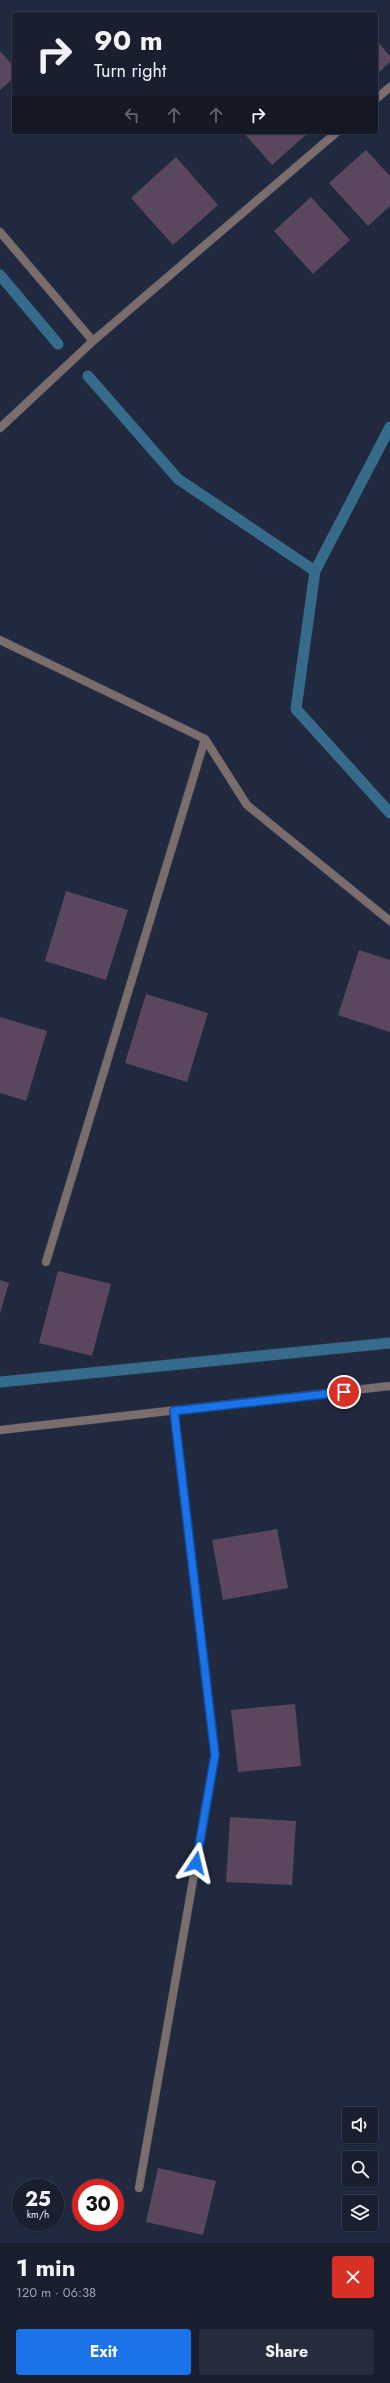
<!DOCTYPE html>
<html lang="en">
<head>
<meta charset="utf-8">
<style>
	:root { --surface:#191f2f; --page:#262c3b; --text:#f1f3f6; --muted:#9fa2aa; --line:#373d4b; --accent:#1a73e8 }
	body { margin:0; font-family:Jost,sans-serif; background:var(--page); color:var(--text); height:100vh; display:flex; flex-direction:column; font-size:15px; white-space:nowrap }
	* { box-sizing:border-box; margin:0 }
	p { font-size:13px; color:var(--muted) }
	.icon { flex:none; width:22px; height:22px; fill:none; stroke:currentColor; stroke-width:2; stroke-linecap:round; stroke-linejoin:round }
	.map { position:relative; height:2243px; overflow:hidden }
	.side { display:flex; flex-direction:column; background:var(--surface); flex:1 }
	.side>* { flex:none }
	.guide { position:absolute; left:12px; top:12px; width:366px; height:122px; border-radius:4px; box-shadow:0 1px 3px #0004,0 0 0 1px var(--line); background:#191f2f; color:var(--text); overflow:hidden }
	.fabs { position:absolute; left:342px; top:2107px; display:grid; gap:8px }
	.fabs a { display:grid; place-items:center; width:36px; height:36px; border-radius:4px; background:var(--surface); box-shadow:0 1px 3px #0004,0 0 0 1px var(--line); font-size:20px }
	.speed { position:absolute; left:12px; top:2179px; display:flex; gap:8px; font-size:20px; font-weight:700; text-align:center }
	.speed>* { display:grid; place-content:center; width:52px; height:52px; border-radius:50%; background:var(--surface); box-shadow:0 1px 3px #0004,0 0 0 1px var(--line); line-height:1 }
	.speed small { font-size:10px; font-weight:400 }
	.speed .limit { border:6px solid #d22; background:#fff; color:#111 }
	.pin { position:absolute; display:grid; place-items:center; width:34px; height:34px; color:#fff; margin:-17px; border:2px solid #fff; border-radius:50%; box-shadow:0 1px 4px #0007 }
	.me { position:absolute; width:44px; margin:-22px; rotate:10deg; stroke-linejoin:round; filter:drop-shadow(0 0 3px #0008) }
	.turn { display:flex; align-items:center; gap:14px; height:84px; padding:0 16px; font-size:18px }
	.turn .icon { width:52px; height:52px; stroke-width:2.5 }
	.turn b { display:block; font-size:28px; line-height:34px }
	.lanes { display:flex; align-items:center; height:38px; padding:0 16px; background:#0003; justify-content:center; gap:20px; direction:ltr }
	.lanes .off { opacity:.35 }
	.round { display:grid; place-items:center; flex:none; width:42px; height:42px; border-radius:4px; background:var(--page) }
	.overview { display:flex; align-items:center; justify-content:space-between; height:68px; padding:0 16px }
	h1 { font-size:24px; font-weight:700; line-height:30px }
	.primary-button { display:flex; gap:8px; margin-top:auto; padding:8px 16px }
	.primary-button a { flex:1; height:46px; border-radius:4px; background:var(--accent); color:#fff; font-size:16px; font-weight:700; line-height:46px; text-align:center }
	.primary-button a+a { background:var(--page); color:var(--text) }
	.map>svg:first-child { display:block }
</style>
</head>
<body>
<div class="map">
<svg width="390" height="2243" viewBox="0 0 390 2243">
	<rect width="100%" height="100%" fill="#21293f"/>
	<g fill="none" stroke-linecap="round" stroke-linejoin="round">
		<path stroke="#366b8c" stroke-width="11" d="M0 275 58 344
			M88 376 178 479 315 571
			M390 427 315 571 296 709 390 813
			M0 1382 390 1343"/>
	</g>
	<path fill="#5b475d" d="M376 40 390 56V62L376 75Z
		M0 51 14 67V78L0 90Z
		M243 132H309L272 165Z
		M366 150 390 176V206L368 226 329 183Z
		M176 157 218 205 173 245 131 198Z
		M311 197 350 240 313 274 274 231Z
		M66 891 128 910 106 980 45 961Z
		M359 950 390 960V1032L338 1015Z
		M146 994 208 1013 187 1082 125 1063Z
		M0 1017 47 1031 26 1101 0 1093Z
		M58 1271 111 1284 92 1356 39 1343Z
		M0 1280 9 1283 0 1313Z
		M277 1529 288 1588 223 1600 212 1540Z
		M295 1704 301 1766 238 1772 231 1710Z
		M230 1817 296 1821 292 1885 226 1882Z
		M158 2168 216 2181 203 2235 146 2222Z"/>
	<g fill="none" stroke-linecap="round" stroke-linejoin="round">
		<g stroke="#3e455a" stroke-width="9">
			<path id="street" d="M376 99 390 87
				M0 232 93 341
				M0 428 93 341 337 132
				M0 640 205 739 247 805 390 921
				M46 1262 205 739
				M0 1430 390 1386
				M139 2188 215 1755 174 1411"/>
		</g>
		<use href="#street" stroke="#7c6d6d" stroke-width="8"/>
	</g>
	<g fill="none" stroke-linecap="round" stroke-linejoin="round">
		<g stroke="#114b97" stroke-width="10">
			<path id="route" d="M196 1863 215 1755 174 1411 344 1392"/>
		</g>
		<use href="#route" stroke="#1a73e8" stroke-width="7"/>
	</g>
</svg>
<div class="fabs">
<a><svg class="icon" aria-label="sound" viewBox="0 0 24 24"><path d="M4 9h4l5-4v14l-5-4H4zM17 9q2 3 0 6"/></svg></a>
<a><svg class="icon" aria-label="search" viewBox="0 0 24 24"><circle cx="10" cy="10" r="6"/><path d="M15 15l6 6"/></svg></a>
<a><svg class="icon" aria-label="layers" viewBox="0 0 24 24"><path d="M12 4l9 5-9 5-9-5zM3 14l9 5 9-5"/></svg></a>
</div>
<div class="speed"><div>25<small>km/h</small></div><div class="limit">30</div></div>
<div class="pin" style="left:344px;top:1392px;background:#d93025"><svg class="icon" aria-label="arrive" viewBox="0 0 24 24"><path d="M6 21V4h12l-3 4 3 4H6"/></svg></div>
<svg class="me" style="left:196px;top:1863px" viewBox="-20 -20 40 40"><path d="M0-17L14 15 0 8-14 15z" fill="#1a73e8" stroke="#fff" stroke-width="4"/></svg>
<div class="guide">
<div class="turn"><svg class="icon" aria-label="right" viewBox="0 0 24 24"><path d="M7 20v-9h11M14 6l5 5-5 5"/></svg><div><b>90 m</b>Turn right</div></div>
<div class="lanes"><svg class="icon off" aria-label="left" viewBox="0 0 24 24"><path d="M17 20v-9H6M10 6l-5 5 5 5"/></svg><svg class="icon off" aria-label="ahead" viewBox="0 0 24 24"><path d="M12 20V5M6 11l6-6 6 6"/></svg><svg class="icon off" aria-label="ahead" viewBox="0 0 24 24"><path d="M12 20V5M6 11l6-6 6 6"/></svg><svg class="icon" aria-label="right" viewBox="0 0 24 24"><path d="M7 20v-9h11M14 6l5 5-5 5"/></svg></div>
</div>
</div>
<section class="side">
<div class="overview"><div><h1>1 min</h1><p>120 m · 06:38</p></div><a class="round" style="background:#d93025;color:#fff"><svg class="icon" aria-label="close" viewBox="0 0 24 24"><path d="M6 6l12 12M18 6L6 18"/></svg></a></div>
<div class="primary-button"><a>Exit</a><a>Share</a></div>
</section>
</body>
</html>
